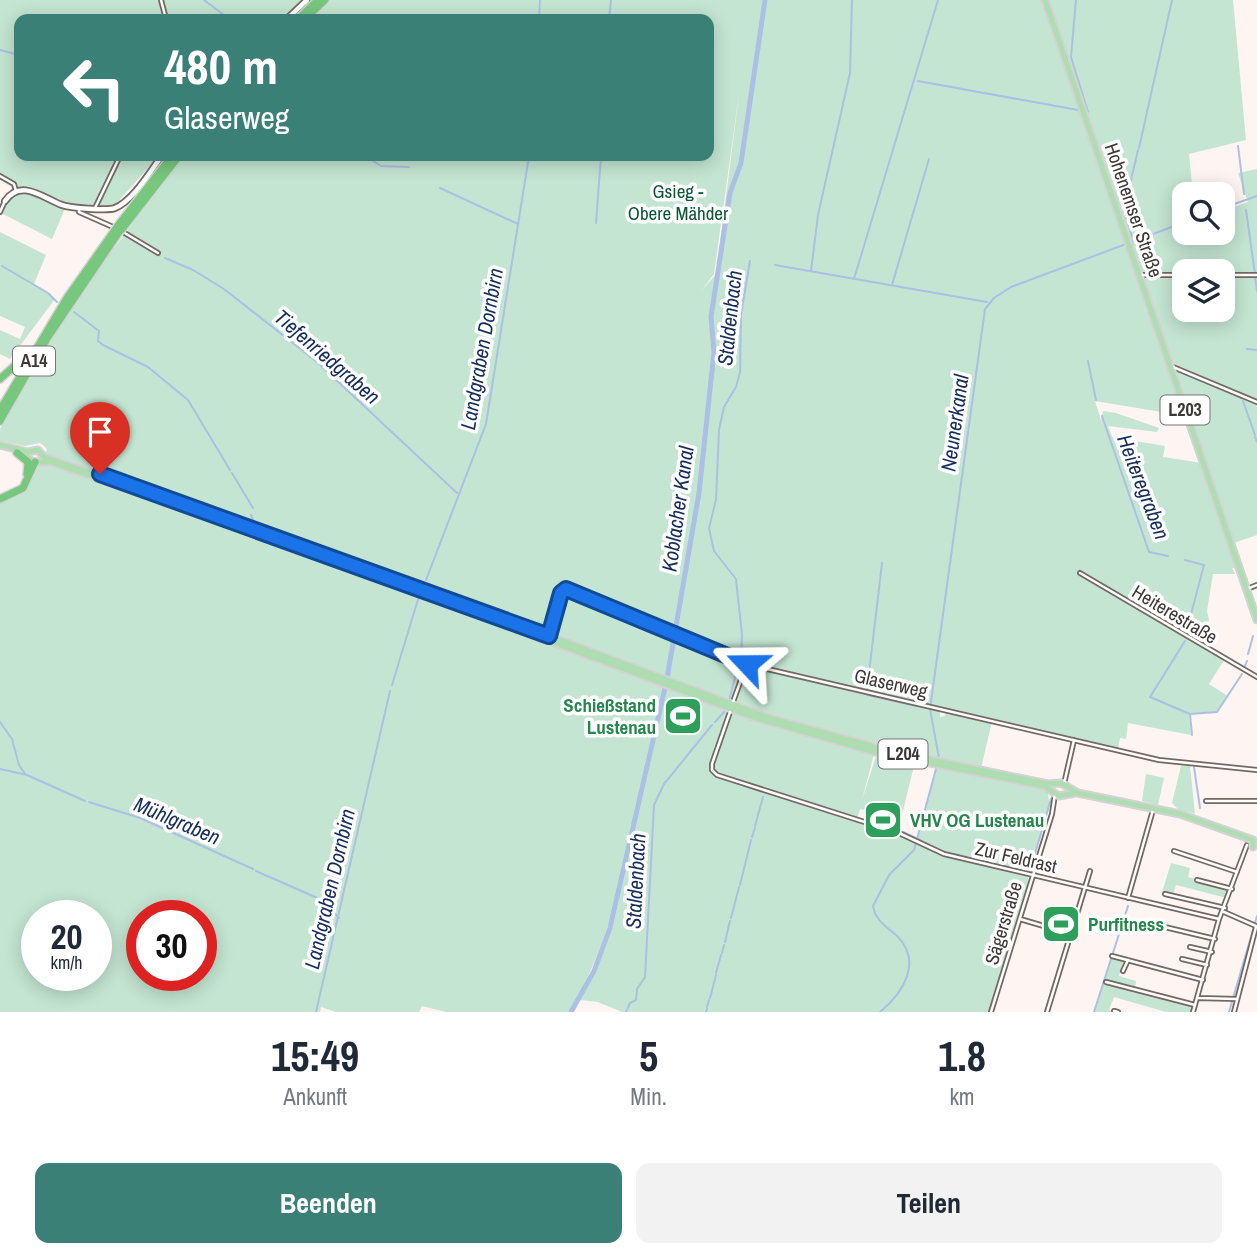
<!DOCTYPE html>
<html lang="de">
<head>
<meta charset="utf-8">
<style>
	:root { --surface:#fff; --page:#f2f2f3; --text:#1f2937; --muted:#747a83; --accent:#3a8076 }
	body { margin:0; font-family:"Archivo Narrow",sans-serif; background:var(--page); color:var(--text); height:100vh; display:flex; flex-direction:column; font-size:26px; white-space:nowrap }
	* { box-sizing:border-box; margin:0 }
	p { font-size:23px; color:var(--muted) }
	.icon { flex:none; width:38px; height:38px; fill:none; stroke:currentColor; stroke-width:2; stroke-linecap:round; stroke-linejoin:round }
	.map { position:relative; height:1012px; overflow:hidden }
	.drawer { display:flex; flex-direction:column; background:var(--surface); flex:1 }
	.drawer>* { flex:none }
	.guide { position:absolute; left:14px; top:14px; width:700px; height:147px; border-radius:14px; box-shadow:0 4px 18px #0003; background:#3a8076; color:#fff; overflow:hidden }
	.controls { position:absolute; left:1172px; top:182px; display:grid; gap:14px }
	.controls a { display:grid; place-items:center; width:63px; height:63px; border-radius:14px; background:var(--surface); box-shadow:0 4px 18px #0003; font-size:35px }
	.speed { position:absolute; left:21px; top:900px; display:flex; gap:14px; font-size:35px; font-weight:700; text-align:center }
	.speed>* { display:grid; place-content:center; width:91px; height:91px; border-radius:50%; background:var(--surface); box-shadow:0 4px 18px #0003; line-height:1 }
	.speed small { font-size:18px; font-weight:400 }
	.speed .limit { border:10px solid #d22; background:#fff; color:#111 }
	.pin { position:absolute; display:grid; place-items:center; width:60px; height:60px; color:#fff; margin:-72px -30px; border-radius:50% 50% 50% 0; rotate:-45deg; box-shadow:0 0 7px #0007 }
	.pin .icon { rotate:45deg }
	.me { position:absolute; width:77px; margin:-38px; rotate:293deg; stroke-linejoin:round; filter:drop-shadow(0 0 5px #0008) }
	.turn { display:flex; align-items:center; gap:24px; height:147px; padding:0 35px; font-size:32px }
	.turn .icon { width:91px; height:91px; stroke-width:2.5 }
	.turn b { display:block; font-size:49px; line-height:60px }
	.eta { display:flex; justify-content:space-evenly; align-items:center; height:119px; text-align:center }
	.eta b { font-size:42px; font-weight:800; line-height:49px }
	.primary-button { display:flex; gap:14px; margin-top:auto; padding:14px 35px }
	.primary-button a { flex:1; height:80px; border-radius:14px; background:var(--accent); color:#fff; font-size:28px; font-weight:800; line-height:80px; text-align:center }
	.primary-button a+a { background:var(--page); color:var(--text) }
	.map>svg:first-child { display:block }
</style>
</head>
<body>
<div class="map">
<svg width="1257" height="1012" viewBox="0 0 1257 1012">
	<rect width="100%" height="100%" fill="#fef4f1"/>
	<path fill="#c4e5d2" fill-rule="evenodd" d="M0 0H305L285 19H19V156H159L114 206 67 204 52 239 1 213 12 187 0 180Z
		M330 0H539L538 19H310Z
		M541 0H1046L1186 416 1095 401 1101 420 1103 411 1116 413 1159 428 1157 432 1108 426 1112 437 1165 446 1163 457 1202 463 1143 277H1185V310H1223V278H1257V535L1231 544 1240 569 1232 568 1235 574H1213L1207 611 1209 620 1199 644 1225 659 1209 684 1228 696 1217 712 1189 714 1191 735 1128 723 1126 739 1120 738 1118 749 940 710V717L945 716 946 711 992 722 981 768 875 750 862 800 876 756 914 766 901 819 860 809 857 819 903 836 939 854 1027 876 1029 881 990 1012H622L598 1002 580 1000 606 945 615 917 669 681 666 680C643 786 625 920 569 1012H446L422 1006 419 1012H336L321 1007 320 1012H0V502L27 489 47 449 40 443 25 446 0 441V429L74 302 183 156H709V19H539ZM740 87 716 274 701 291 714 274ZM37 915H96V975H37ZM142 915H201V975H142Z
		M1047 0H1233L1246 140 1189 154 1193 194H1185V233H1223V211L1248 202 1238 173 1257 169V274H1223V271L1140 273Z
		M0 232 46 255 34 284 55 299 10 359 0 354V330L20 339 25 327 0 316Z
		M1181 766H1190L1195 814 1178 809 1172 803Z
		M937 767 1047 790 1050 804 1029 873 949 855 917 840Z
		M1146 774 1164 778 1158 805 1142 801Z
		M1171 863 1190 868 1188 877 1229 889 1227 898 1176 885 1173 895 1162 892Z
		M1111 957 1124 960 1119 976 1136 981 1135 990 1193 1005 1191 1012H1166L1114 997 1109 1010 1114 1012H1095Z"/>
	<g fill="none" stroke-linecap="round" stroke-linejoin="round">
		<path stroke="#abc0e4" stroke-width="2" d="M204 0 229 19
			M1076 0 1071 57 1088 112
			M539 19 540 0
			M609 19 611 0
			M0 50 19 55
			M918 81 1078 110
			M1238 146 1244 194
			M1139 148 1172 0
			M365 156 381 166 409 167
			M440 188 518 224
			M1223 208 1257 196
			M1246 210 1255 274
			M596 223 601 156
			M1133 240 1124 210 1138 150
			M165 258 193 270 224 289 317 362 457 493
			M775 265 987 302
			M2 266 48 293 57 302
			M811 271 818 215 850 73 852 0
			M1255 277 1257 291
			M854 279 938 0
			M892 285 929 159
			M74 312 99 331 98 341 103 345 148 367 188 400 230 470
			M1247 349 1257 350
			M1088 361 1096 400
			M1216 386 1241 398
			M1243 401 1255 435
			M1102 416 1149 552 1168 556
			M1255 437 1257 442
			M232 473 253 508
			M251 515 254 522 424 585
			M1185 560 1204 565 1186 633
			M426 580 486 424 529 156
			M1185 641 1150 697 1190 714 1192 735
			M1248 654 1253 636
			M741 658 742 635 736 579 714 551 709 528 716 500 719 430 724 407 736 387 740 373 741 315 750 261
			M1245 666 1247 661
			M392 685 419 596
			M867 690 882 563
			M867 695 917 706
			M729 701 739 662
			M1190 714 1217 712 1242 674
			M0 722 12 739 19 765 25 774
			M715 722 725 711
			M939 758 930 709 985 309 994 298 1011 287 1185 222
			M1194 767 1200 808
			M0 769 27 775 85 801
			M89 802 140 818 253 869
			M852 817 865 820
			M870 822 882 825
			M755 826 763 797
			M885 826 891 828
			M894 829 896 830
			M899 831H900
			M903 832 920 840
			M752 837 755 828
			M924 843H926
			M936 848 937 849
			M939 850H940
			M942 851 945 852
			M948 853 952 854
			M955 854 959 855
			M962 856 967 857
			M970 858 974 859
			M977 860 981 861
			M984 861 988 862
			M991 863 995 864
			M998 865H1001
			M1004 866 1008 867
			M1011 868 1015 869
			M1018 869 1021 870
			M256 871 322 900 339 918
			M1024 871H1030L1051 799
			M740 885 751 840
			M731 918 739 887
			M725 942 730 921
			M722 953 724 945
			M716 973 721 955
			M710 998 716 975
			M707 1007 709 1000
			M316 1012 390 691
			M626 1012 630 1003 636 1000 637 989 645 977 654 805 664 784 712 725
			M706 1012 707 1009
			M880 1012C903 993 923 962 897 936 887 927 875 920 873 906L889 875 914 850 936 769
			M1094 1012 1128 906
			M1229 1012 1257 916"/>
		<path stroke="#abc0e4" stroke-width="5" d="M571 1012 594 971 610 928 666 684 699 493 714 352 711 317 730 193 741 163 765 0"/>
		<g stroke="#756863" stroke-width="6">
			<path id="street" d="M161 0 166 19
				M0 176 14 184 16 191
				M79 207V212L113 227
				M95 208 120 156
				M0 212 4 203
				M123 232 158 253
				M1139 275H1185
				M1223 275H1257
				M1173 367 1257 402
				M1080 573 1257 677
				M1247 589 1257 585
				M548 637 561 593 567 589 763 668 1159 760 1257 770
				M733 702 747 663
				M730 712 712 764V770L717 775 899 833 944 854 1219 919
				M1064 784 1074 740
				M1206 801H1257
				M1174 851 1237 872
				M1197 880 1232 889
				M1165 894 1225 908
				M1128 898 1153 810
				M1224 912 1256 926
				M1020 919 1071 934
				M1148 923 1215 939
				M1190 947 1212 952
				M1112 956 1203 980
				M1182 959 1207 965
				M1123 971 1128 960
				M1106 982 1195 1005
				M1198 998 1237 999
				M1114 1011 1118 1012
				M991 1012 1052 814 1055 794
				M1047 1012 1090 871
				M1193 1012 1219 919 1247 845
				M1234 1012 1256 927"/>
		</g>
		<g stroke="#756863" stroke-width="8">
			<path id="secondary" d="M287 19 307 0
				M5 201C21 178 43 198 62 205 70 208 108 211 115 208 134 200 150 171 162 156"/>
		</g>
		<g stroke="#d4d3d3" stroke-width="9">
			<path id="primary" d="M1045 0 1257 620
				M0 445 28 452 38 450 44 457 421 588 766 717 893 752 1048 784 1061 783 1078 793 1180 814 1253 840V847
				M23 454 33 462H51L356 569 753 717 875 752 1044 786 1059 796 1075 793"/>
		</g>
		<g stroke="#d4d3d3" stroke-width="10">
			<path id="highway" d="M298 19 318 0
				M305 19 325 0
				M117 227 172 156
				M122 229 179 156
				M0 379 29 353
				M0 410 67 298 115 230
				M0 421 48 337 119 232
				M17 453 28 462 27 474
				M0 499 23 488 35 462"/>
		</g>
		<use href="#street" stroke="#fff" stroke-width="2.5"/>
		<use href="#secondary" stroke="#fff" stroke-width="4.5"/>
		<use href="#primary" stroke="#aeddb2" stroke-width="5"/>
		<use href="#highway" stroke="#78c77e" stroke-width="7"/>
		<g stroke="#d4d3d3" stroke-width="10" stroke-linecap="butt">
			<path id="highway-bridge" d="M115 230 117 227
				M119 232 122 229"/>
		</g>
		<use href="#highway-bridge" stroke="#78c77e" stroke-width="7"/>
	</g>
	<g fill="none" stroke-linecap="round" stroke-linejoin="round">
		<g stroke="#114b97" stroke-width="18">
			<path id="route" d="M100 474 549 636 561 593 566 589 747 664"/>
		</g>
		<use href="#route" stroke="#1a73e8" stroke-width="12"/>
	</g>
	<defs>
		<g id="stadium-square" transform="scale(2.0125)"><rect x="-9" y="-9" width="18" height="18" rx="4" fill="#2e9e5b" stroke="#fff"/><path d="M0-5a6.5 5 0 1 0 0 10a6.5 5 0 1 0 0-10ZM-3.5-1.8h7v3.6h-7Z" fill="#fff"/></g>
	</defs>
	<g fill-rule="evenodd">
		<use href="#stadium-square" x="683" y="716"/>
		<use href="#stadium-square" x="883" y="820"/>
		<use href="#stadium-square" x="1061" y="924"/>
	</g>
	<g text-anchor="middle" stroke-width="7" stroke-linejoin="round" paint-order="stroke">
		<g fill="#fff" stroke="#777372" stroke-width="2">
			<rect x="13" y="346.5" width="42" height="29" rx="5"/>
			<rect x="1160.5" y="395.5" width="49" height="29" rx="5"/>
			<rect x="878.5" y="739.5" width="49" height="29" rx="5"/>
		</g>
		<g font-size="18" font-weight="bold" fill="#3d3735">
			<text x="34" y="367">A14</text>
			<text x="1185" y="416">L203</text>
			<text x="903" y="760">L204</text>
		</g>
		<g font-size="19" fill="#0d5637" stroke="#fff">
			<text x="678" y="198">Gsieg -<tspan x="678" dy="22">Obere Mähder</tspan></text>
		</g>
		<g font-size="19" fill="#3d3735" stroke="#fff">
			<text transform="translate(1134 210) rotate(71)" y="7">Hohenemser Straße</text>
			<text transform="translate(1175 614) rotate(31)" y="7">Heiterestraße</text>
			<text transform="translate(891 683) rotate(13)" y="7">Glaserweg</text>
			<text transform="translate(1016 857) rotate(13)" y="7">Zur Feldrast</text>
			<text transform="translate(1003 923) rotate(-73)" y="7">Sägerstraße</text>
		</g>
		<g font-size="19" font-weight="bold" fill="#27864d" stroke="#fff" text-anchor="start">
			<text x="656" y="712" text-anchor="end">Schießstand<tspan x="656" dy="22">Lustenau</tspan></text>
			<text x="910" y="827">VHV OG Lustenau</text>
			<text x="1088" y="931">Purfitness</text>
		</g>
		<g font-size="21" font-style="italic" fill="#172e5b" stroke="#fff">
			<text transform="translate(730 318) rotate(-84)" y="7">Staldenbach</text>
			<text transform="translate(482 349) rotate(-80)" y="7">Landgraben Dornbirn</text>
			<text transform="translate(327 357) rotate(41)" y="7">Tiefenriedgraben</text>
			<text transform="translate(955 423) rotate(-82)" y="7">Neunerkanal</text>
			<text transform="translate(1143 487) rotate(69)" y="7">Heiteregraben</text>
			<text transform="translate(678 509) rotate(-82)" y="7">Koblacher Kanal</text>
			<text transform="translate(177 821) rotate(23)" y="7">Mühlgraben</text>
			<text transform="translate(636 881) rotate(-87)" y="7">Staldenbach</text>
			<text transform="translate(330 889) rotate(-77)" y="7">Landgraben Dornbirn</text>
		</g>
	</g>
</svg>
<div class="controls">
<a><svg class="icon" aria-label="search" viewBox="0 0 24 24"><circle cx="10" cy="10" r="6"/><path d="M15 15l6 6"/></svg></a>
<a><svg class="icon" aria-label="layers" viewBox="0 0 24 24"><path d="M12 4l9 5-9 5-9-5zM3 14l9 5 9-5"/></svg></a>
</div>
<div class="speed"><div>20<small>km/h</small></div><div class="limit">30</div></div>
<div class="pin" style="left:100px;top:474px;background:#d93025"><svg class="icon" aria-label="arrive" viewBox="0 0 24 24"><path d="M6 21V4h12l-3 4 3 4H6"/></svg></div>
<svg class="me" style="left:747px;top:664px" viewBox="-20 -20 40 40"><path d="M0-17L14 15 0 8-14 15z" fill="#1a73e8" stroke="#fff" stroke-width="4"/></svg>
<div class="guide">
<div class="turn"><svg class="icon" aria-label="left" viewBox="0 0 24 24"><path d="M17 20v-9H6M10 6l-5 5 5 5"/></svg><div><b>480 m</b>Glaserweg</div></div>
</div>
</div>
<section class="drawer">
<div class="eta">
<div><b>15:49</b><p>Ankunft</p></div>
<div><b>5</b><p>Min.</p></div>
<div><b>1.8</b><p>km</p></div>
</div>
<div class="primary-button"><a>Beenden</a><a>Teilen</a></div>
</section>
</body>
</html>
